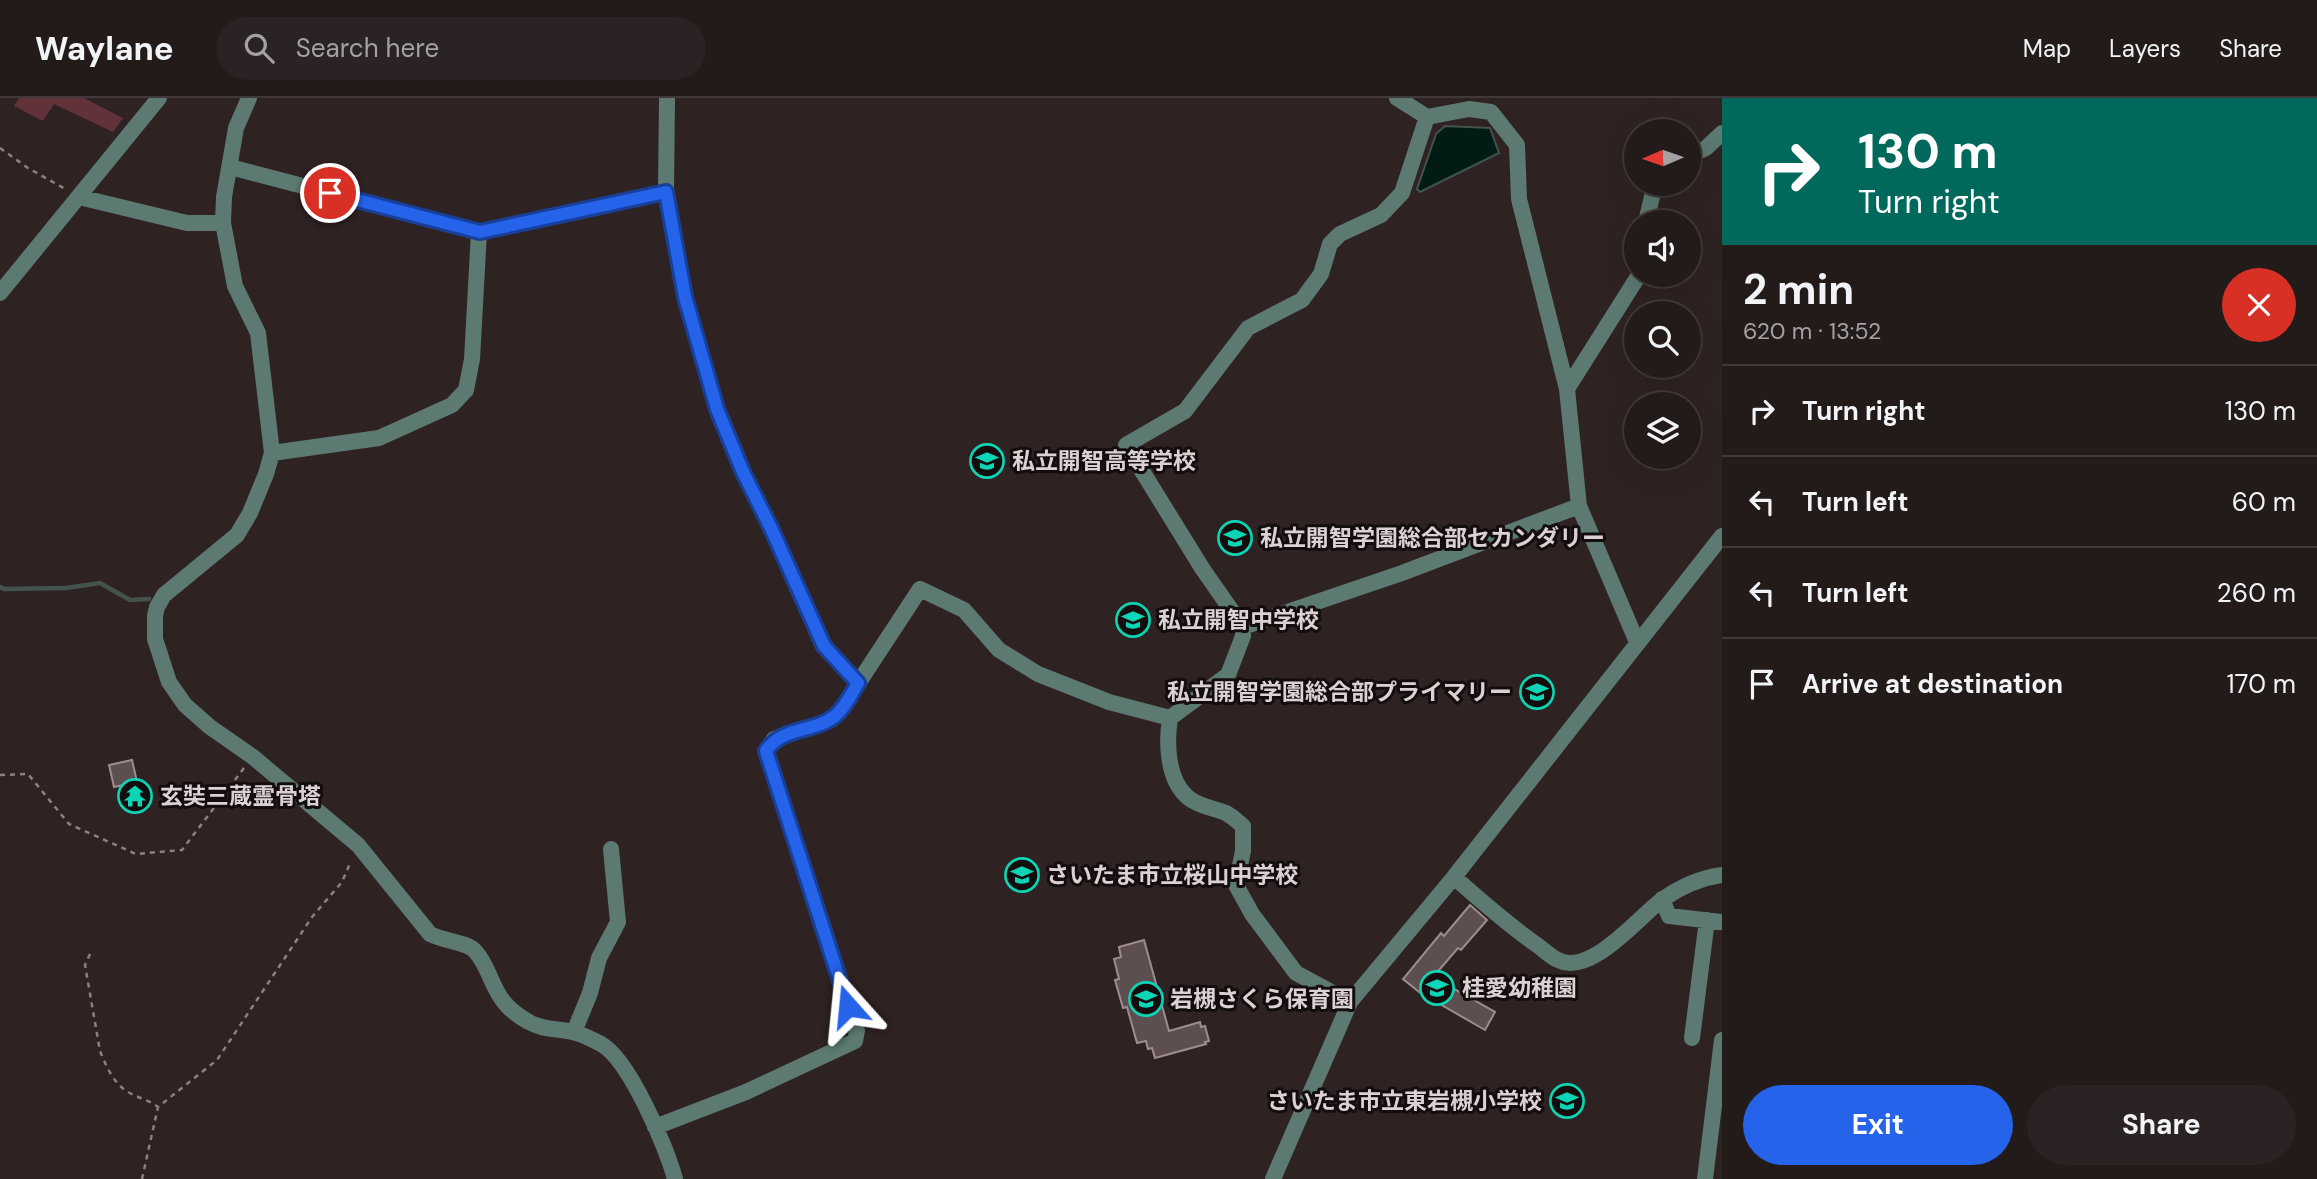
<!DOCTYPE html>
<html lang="en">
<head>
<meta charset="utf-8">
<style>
	:root { --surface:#231a1a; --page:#2b2323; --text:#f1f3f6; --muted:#a3a1a2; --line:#403839; --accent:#2563eb }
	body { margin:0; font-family:"DM Sans","Noto Sans JP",sans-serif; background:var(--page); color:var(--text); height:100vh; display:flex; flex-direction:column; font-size:26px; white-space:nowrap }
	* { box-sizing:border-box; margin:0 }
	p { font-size:23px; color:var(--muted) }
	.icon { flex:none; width:38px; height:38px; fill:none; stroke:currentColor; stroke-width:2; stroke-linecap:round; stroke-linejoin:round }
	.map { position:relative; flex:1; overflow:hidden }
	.panel { display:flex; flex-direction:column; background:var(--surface); width:595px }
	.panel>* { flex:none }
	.banner { background:#00695c; color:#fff; overflow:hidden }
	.needle { width:46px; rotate:268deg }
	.tools { position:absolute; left:1624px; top:21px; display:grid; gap:14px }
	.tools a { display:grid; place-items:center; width:77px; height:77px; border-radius:50%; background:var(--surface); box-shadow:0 7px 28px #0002,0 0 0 2px var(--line); font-size:35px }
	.pin { position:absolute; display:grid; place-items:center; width:60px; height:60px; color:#fff; margin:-30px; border:4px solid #fff; border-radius:50%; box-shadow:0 2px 7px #0007 }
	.me { position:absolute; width:77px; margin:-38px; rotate:342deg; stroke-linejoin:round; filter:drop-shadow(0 0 5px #0008) }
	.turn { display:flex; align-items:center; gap:24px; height:147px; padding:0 21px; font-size:32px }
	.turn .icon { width:91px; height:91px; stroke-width:2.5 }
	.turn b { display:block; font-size:49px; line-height:60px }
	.round { display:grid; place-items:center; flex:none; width:74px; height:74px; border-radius:37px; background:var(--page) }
	.summary { display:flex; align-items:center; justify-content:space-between; height:119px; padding:0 21px }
	h1 { font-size:42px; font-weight:700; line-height:52px }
	.button { display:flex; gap:14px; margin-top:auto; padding:14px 21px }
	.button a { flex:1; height:80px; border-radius:42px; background:var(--accent); color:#fff; font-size:28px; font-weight:700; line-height:80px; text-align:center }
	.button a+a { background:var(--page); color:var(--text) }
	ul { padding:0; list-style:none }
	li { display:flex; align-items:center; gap:21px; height:91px; padding:0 21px; border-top:2px solid var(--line) }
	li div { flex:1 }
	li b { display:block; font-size:26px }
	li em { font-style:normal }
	header { display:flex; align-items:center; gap:42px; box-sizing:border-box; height:98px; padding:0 35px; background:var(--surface); border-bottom:2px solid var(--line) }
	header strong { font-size:33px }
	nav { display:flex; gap:38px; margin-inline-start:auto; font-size:24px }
	.search { width:490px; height:63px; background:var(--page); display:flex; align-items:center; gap:18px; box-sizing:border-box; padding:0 24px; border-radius:38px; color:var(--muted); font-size:26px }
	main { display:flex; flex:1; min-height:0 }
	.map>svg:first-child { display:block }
</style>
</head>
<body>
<header>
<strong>Waylane</strong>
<div class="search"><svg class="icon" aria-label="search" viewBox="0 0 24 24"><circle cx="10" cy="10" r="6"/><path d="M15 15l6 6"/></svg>Search here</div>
<nav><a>Map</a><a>Layers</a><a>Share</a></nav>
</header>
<main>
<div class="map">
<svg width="1722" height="1081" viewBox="0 0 1722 1081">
	<rect width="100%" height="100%" fill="#2f2223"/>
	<path fill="#62323a" d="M19 0H84L123 20 113 34 54 6 43 23 14 8Z"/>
	<path fill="#031b15" stroke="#44524e" stroke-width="2" d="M1445 28 1490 30 1499 55 1420 94 1417 91 1436 36Z"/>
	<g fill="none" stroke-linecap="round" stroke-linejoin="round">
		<path stroke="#44524e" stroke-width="4.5" d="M0 489 4 491 66 490 100 485 130 502 149 501"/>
	</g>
	<path fill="#5d4e4f" stroke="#9e8d8f" stroke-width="2" d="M132 662 137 684 114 689 109 667Z
		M1470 807 1487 822 1461 852 1458 850 1433 879 1495 914 1485 932 1419 894 1403 881 1441 835 1444 838Z
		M1144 842 1169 933 1200 924 1201 929 1205 928 1209 943 1205 944 1206 946 1155 960 1152 950 1148 951 1146 943 1137 945 1127 909 1123 910 1115 882 1119 881 1114 861 1121 859 1119 849Z"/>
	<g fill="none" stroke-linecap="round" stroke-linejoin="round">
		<path stroke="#8c8182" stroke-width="2.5" stroke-dasharray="5 5" stroke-linecap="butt" d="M0 50 28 70 67 92
			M0 677 28 676 69 726 136 756 182 752 244 670
			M90 856 85 867 100 953C106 968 114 986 128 994 138 1000 149 1002 158 1009
			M142 1081 158 1009 217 962 312 819 342 784 351 763"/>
		<path stroke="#5c7a72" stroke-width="16" d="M249 0 236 30 224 99 223 125 235 188 258 235 272 355 266 376 250 415 237 437 164 497 157 509 155 518V541L169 584 185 607 210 629 253 659 358 747 430 836C443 843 467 844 475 853 489 868 491 889 504 904 509 911 521 920 529 924 544 933 560 930 576 935 584 937 593 942 601 946 629 961 667 1050 675 1081
			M667 0 666 94 685 199 717 311 743 374 771 430 823 548 858 585
			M1397 0 1427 19
			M1689 58 1706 50 1722 35
			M230 69 479 134 666 94
			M79 99 187 125H223
			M1646 124 1655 86
			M0 195 159 0
			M1567 291 1639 177
			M272 355 379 340 452 307 466 292 472 261 479 134
			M1243 529 1402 475 1579 408
			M1454 779C1481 803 1507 826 1537 847 1544 852 1551 859 1558 862 1591 879 1639 818 1663 801 1682 788 1700 780 1722 777
			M1662 801 1669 818 1722 824
			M1350 904 1296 875 1252 816 1236 787 1243 753V728C1238 724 1232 718 1226 715 1214 710 1201 709 1190 701 1167 684 1166 646 1170 620L1228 577 1243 538V529L1202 470 1126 347 1185 313 1248 230 1302 202 1321 176 1330 146 1340 136 1381 117 1402 95 1427 19 1469 11 1491 14 1517 47 1519 101 1567 291 1579 408 1637 544
			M574 934 590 895 599 860 618 824 611 751
			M1692 940 1707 822
			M655 1029 746 994 855 943 857 933 766 653 774 641 827 623 838 616 920 491 964 512 999 552 1038 576 1109 604 1170 620
			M1273 1081 1350 904 1454 779 1722 438
			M1705 1081 1722 942"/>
	</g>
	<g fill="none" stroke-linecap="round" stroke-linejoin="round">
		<g stroke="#184099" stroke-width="18">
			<path id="route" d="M330 95 480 134 666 94 685 199 717 311 743 374 771 430 824 548 858 585C852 595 845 610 835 618 814 635 782 628 766 653L848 908"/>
		</g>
		<use href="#route" stroke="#2563eb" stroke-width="12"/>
	</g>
	<defs>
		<g id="school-ring" transform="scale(1.75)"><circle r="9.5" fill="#130d0e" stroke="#0bd5b5" stroke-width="1.5"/><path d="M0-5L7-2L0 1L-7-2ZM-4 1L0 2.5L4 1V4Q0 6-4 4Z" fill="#0bd5b5"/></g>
		<g id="temple-ring" transform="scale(1.75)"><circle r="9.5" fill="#130d0e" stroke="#0bd5b5" stroke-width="1.5"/><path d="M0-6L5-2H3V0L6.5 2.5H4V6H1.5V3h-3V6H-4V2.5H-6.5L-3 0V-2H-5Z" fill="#0bd5b5"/></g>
	</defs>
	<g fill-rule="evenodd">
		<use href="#school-ring" x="987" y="363"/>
		<use href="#school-ring" x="1235" y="440"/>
		<use href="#school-ring" x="1133" y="522"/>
		<use href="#school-ring" x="1537" y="594"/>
		<use href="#temple-ring" x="135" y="698"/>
		<use href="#school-ring" x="1022" y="777"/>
		<use href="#school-ring" x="1437" y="890"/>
		<use href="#school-ring" x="1146" y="901"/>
		<use href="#school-ring" x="1567" y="1003"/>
	</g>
	<g text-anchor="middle" stroke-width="6" stroke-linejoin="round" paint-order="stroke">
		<g font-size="23" font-weight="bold" fill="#dbd1d2" stroke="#130d0e" text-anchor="start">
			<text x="1012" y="371">私立開智高等学校</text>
			<text x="1260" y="448">私立開智学園総合部セカンダリー</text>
			<text x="1158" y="530">私立開智中学校</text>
			<text x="1512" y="602" text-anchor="end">私立開智学園総合部プライマリー</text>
			<text x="160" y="706">玄奘三蔵霊骨塔</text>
			<text x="1046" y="785">さいたま市立桜山中学校</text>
			<text x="1462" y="898">桂愛幼稚園</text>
			<text x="1170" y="909">岩槻さくら保育園</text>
			<text x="1542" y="1011" text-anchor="end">さいたま市立東岩槻小学校</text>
		</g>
	</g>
</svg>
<div class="tools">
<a><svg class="needle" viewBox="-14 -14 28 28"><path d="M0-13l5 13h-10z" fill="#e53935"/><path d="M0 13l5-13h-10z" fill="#a3a1a2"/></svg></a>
<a><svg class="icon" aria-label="sound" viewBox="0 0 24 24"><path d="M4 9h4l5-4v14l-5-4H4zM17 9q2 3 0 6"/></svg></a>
<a><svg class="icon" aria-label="search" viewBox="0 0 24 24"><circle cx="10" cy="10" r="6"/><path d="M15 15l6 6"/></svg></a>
<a><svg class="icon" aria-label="layers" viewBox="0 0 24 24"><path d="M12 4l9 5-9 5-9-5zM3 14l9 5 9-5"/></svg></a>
</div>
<div class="pin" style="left:330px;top:95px;background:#d93025"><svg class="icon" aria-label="arrive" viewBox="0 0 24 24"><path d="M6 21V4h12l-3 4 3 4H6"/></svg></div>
<svg class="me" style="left:848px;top:908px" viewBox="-20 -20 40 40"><path d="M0-17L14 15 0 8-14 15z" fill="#2563eb" stroke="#fff" stroke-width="4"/></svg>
</div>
<section class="panel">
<div class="banner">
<div class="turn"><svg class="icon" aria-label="right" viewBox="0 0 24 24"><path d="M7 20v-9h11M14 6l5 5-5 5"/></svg><div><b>130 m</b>Turn right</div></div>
</div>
<div class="summary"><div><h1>2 min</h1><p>620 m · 13:52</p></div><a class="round" style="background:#d93025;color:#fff"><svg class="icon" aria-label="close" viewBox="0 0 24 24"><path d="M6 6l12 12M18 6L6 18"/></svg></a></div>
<ul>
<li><svg class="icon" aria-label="right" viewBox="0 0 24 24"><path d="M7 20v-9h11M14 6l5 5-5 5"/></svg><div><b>Turn right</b></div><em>130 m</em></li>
<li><svg class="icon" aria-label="left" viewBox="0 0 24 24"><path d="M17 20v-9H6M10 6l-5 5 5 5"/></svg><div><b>Turn left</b></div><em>60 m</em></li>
<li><svg class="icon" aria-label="left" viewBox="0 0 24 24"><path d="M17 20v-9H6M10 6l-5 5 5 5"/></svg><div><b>Turn left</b></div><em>260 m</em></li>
<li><svg class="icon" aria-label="arrive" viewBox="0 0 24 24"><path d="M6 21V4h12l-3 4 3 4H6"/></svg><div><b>Arrive at destination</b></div><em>170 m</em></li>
</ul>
<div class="button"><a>Exit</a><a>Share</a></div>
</section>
</main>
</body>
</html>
